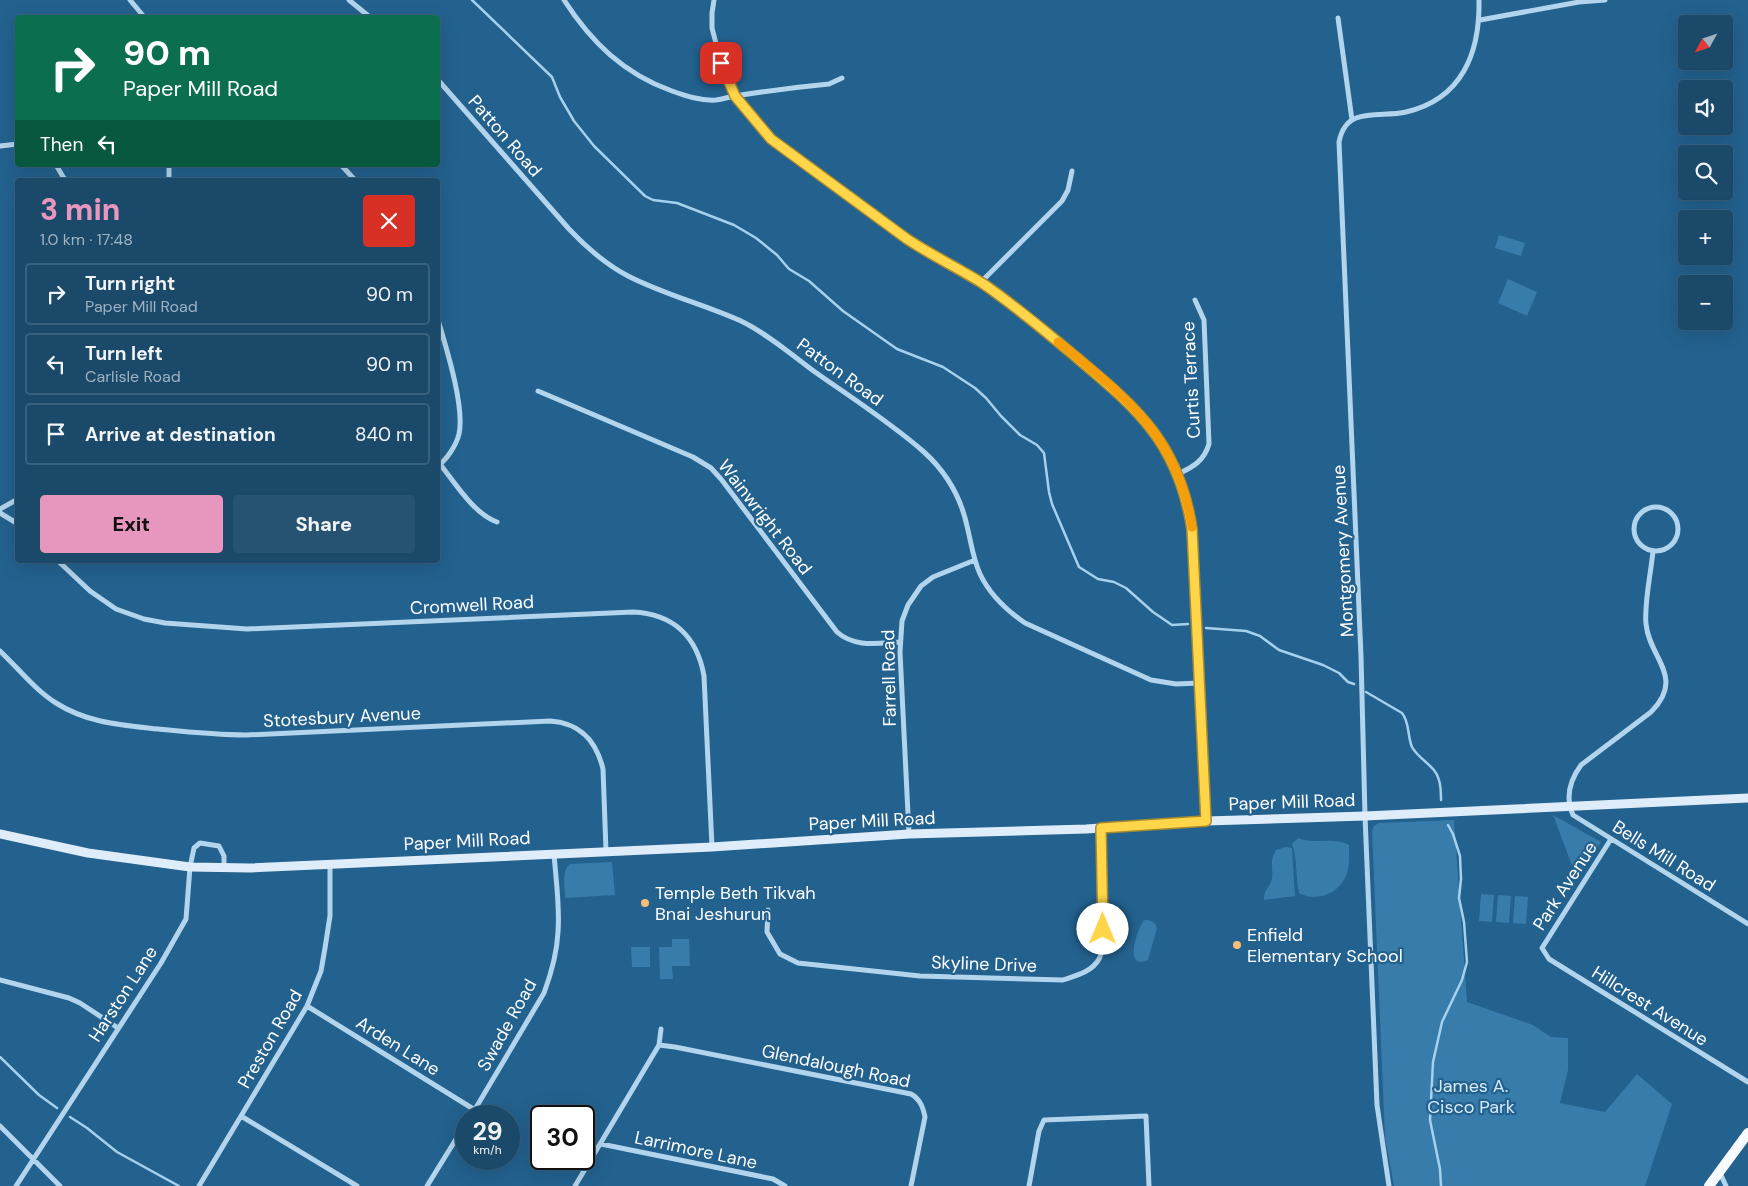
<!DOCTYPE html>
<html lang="en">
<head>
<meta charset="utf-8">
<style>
	:root { --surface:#1a496a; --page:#275372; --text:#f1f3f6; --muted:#9fb2c1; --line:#38617e; --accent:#e797bd }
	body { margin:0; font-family:"DM Sans",sans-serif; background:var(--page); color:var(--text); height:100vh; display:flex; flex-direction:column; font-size:19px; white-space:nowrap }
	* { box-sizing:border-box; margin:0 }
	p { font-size:16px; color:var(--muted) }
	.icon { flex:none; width:28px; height:28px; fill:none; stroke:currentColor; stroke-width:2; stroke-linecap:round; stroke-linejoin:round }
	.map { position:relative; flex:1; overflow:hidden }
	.side { position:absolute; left:15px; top:178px; width:425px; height:385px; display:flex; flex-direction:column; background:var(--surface); border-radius:5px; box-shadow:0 5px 20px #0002,0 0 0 1px var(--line) }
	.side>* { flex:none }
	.top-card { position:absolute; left:15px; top:15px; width:425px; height:152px; border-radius:5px; box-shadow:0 5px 20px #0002,0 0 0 1px var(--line); background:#0b6e4f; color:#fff; overflow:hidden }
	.needle { width:32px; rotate:230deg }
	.buttons { position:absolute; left:1678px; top:15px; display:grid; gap:10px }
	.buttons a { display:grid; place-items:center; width:55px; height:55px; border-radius:5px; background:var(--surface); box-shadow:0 5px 20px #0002,0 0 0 1px var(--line); font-size:25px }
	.speed { position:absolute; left:455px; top:1105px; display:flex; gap:10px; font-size:25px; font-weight:700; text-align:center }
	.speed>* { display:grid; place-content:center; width:65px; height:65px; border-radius:50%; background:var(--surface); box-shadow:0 5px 20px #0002,0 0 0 1px var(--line); line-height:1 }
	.speed small { font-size:12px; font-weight:400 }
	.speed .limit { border:2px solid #111; border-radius:8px; background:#fff; color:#111 }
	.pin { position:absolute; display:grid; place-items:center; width:42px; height:42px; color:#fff; margin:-21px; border-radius:10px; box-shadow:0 2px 8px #0006 }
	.me { position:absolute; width:55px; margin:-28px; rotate:0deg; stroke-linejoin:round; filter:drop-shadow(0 0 4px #0008) }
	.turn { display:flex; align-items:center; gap:18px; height:105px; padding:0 25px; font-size:22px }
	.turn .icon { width:65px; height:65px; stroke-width:2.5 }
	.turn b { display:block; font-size:35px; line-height:42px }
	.then { display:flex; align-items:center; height:48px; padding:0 25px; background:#0003; gap:10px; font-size:19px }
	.round { display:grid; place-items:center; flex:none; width:52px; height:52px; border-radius:5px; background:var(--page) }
	.head { display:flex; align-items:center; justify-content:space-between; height:85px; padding:0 25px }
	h1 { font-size:30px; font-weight:800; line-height:38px; color:var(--accent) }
	.button { display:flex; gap:10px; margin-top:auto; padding:10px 25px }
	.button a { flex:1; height:58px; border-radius:5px; background:var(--accent); color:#111; font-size:20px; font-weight:800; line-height:58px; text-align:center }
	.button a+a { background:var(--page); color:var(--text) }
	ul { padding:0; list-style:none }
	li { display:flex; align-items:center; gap:15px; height:62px; margin:0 10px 8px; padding:0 15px; border:2px solid var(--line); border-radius:5px }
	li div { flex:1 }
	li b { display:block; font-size:19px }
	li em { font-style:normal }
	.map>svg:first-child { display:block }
</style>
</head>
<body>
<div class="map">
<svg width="1748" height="1186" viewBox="0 0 1748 1186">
	<rect width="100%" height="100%" fill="#23618e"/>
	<path fill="#377cab" d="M1499 235 1525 243 1521 256 1495 248Z
		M1508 279 1537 292 1527 316 1498 303Z
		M1553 815 1601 842 1577 879Z
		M1454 820 1467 1002 1533 1025 1551 1037 1568 1038V1070L1560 1103 1605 1112 1637 1074 1672 1104 1645 1186H1394L1385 1137 1372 831 1374 826 1379 823Z
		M1298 838C1314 845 1333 836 1349 845 1349 854 1350 864 1347 873 1341 893 1317 903 1299 893 1295 877 1298 860 1292 844Z
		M1286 847 1292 848 1295 896 1264 900C1264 890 1267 890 1271 882 1275 871 1268 863 1276 850Z
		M612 862 615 895 565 898C565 888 561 871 570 864Z
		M1481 894 1494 895 1492 922 1479 921Z
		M1498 895 1511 896 1509 923 1496 922Z
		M1515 896 1528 897 1526 924 1513 923Z
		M1144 920C1151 920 1154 921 1157 928L1148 960C1123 971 1137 929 1144 920Z
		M672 939H689L690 966H672L673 979H660L659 947H672Z
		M631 947H650V967H632Z"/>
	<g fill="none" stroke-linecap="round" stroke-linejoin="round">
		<path stroke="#a6d1ed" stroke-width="2.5" d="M472 0 552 77 560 97 574 121 594 146 645 196 653 200 677 203 734 225 756 238 777 255 789 269 809 281 843 311 897 349 943 367 975 388 986 398 1001 416 1020 435 1037 445 1044 453 1049 492 1052 504 1079 567 1098 579 1114 582 1126 588 1153 612 1172 625 1188 624
			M1206 628 1246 631 1260 636 1279 650 1323 665 1339 673 1348 682 1354 684
			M1366 692 1402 713C1410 723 1407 735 1412 747 1419 760 1436 766 1439 780 1441 787 1441 794 1441 800
			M0 1057 39 1095 57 1108
			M70 1117 87 1128 117 1152 179 1186
			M1441 1186 1440 1169 1430 1120 1433 1062 1442 1022 1462 980 1467 962 1464 922 1459 898 1461 879 1460 856 1453 834 1448 825"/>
		<path stroke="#b2d4ec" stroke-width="5" d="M130 0 145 18
			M349 0 371 18
			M564 0C591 42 624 74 672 91 686 96 701 101 716 100 723 99 729 97 735 96 766 91 798 87 829 84L842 78
			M714 0 712 13V28L721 63 735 96 771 139 907 239 981 282 1013 303 1130 404C1166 444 1184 476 1192 529L1206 821
			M1338 18 1352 120
			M1480 20 1579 2 1605 0
			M438 80 569 229C586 247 605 264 628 276 665 295 706 305 743 322 769 335 792 355 815 372 852 398 891 423 924 452 946 472 961 498 967 526 971 542 973 559 980 574 990 595 1006 610 1025 623L1151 680 1176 684 1200 683
			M0 146 18 144
			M56 165 65 180
			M169 165V180
			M341 165 355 180
			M981 282 1062 201 1068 190 1072 171
			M438 320C446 347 465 407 459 434 456 446 447 459 438 466
			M538 391 693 457 711 468 721 479 837 632C855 648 878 643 900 642
			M440 464C455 483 474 514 497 522
			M1178 474C1193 467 1204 461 1209 444L1204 320 1195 300
			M1634 529a22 22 0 1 1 44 0a22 22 0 1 1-44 0Z
			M0 509 18 499
			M0 513 18 524
			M1653 551C1651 573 1644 603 1646 624 1649 658 1686 677 1651 712L1581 765C1570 780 1565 797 1573 815L1748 924
			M57 560 90 591 116 609 144 619 165 623 247 629 633 612C673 614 697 636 704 676L712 847
			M0 651C18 668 35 690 56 703 87 723 122 725 158 729 188 732 216 735 246 735L550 721C580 723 596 740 603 769L606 851
			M909 834 900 652 902 621 908 605 921 586 933 577 975 560
			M1611 839 1542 948 1549 959 1748 1082
			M768 910 767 932 780 954 798 963 920 976 1063 980C1075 976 1092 972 1099 959 1108 943 1101 851 1101 828
			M0 980 69 998 80 1003 118 1028
			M307 1006 475 1110
			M659 1045 675 1047 911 1094C920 1099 923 1107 925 1117L911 1186
			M241 1116 357 1186
			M471 1116 544 993C551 974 557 953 558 932 560 907 556 880 554 854
			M0 1126 60 1186
			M601 1144 773 1179 785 1186
			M1720 1173 1726 1186
			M16 1186 161 963 186 919 190 867 194 848 200 843 219 846 224 856V867
			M199 1186 307 1006 321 971 325 948 330 916V864
			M427 1186 466 1123
			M575 1186 659 1045 661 1029
			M1029 1186 1039 1131 1044 1120 1146 1116 1149 1186
			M1389 1186 1377 1105 1365 816 1361 656 1339 142C1341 132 1346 122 1356 118 1371 112 1390 116 1406 112 1462 99 1480 53 1479 0"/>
		<path stroke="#deedf9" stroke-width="9" d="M0 834 88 853 190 867 250 868 712 847 909 834 1086 829 1206 821 1365 816 1748 798"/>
		<path stroke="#f7fbff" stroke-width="10" d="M1709 1186 1748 1133"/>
	</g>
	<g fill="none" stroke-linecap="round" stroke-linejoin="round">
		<g stroke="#a68a30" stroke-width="12">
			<path id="route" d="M721 63 735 96 771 139 907 239C931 255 958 268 982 283 1013 304 1040 327 1069 351 1134 406 1178 439 1192 529L1206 821 1101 828 1103 929"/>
		</g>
		<use href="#route" stroke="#ffd54a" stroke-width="9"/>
		<path stroke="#f59e0b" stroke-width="9" d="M1058 342C1126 398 1177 434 1192 527"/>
	</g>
	<g fill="#f7bf75" stroke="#23618e" stroke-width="2">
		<circle cx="645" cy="903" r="5"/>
		<circle cx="1237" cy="945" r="5"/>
	</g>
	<g text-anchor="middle" stroke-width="4.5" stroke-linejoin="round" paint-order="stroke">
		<g font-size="18" fill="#fff" stroke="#23618e">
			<text transform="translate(505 136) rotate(49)" y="6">Patton Road</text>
			<text transform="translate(840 372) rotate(36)" y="6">Patton Road</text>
			<text transform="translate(1191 380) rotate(-93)" y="6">Curtis Terrace</text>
			<text transform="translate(765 517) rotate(52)" y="6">Wainwright Road</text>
			<text transform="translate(1343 551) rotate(-93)" y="6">Montgomery Avenue</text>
			<text transform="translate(472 605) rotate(-3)" y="6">Cromwell Road</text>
			<text transform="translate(889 678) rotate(-91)" y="6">Farrell Road</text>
			<text transform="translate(342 717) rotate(-3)" y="6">Stotesbury Avenue</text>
			<text transform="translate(1292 802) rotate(-2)" y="6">Paper Mill Road</text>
			<text transform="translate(872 821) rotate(-3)" y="6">Paper Mill Road</text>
			<text transform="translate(467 841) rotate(-3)" y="6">Paper Mill Road</text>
			<text transform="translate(1664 856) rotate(32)" y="6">Bells Mill Road</text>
			<text transform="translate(1565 886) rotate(-57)" y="6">Park Avenue</text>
			<text transform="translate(984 964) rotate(2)" y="6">Skyline Drive</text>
			<text transform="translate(123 994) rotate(-57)" y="6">Harston Lane</text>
			<text transform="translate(1650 1006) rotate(32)" y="6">Hillcrest Avenue</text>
			<text transform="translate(507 1025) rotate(-61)" y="6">Swade Road</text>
			<text transform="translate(270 1039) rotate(-60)" y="6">Preston Road</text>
			<text transform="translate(398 1046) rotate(32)" y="6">Arden Lane</text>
			<text transform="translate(836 1066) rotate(12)" y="6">Glendalough Road</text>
			<text transform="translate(696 1150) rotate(12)" y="6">Larrimore Lane</text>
		</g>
		<g font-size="18" fill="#fff" stroke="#23618e" text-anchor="start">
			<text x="655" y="899">Temple Beth Tikvah<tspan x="655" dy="21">Bnai Jeshurun</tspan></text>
			<text x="1247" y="941">Enfield<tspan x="1247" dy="21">Elementary School</tspan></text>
		</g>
		<g font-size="18" fill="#d7ebf9" stroke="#23618e">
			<text x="1471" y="1092">James A.<tspan x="1471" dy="21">Cisco Park</tspan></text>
		</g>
	</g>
</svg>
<div class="buttons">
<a><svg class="needle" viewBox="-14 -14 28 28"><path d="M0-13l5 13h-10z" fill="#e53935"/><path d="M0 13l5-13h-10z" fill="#9fb2c1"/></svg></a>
<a><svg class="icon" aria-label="sound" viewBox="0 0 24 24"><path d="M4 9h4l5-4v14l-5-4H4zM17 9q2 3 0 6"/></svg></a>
<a><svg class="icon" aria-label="search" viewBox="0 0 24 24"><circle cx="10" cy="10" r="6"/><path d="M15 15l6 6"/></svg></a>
<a>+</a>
<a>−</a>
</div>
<div class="speed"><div>29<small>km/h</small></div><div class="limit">30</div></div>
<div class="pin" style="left:721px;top:63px;background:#d93025"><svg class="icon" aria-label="arrive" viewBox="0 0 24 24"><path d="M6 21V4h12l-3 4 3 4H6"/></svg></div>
<svg class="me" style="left:1103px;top:929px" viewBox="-20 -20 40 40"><circle r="19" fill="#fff"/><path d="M0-13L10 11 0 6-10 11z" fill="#ffd54a"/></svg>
<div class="top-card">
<div class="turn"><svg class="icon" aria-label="right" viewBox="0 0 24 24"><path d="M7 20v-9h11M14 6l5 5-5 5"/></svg><div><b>90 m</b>Paper Mill Road</div></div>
<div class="then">Then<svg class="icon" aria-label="left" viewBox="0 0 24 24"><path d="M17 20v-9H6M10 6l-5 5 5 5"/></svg></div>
</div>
<section class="side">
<div class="head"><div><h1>3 min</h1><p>1.0 km · 17:48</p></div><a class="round" style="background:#d93025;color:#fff"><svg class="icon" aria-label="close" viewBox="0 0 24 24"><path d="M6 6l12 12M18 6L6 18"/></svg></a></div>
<ul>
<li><svg class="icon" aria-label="right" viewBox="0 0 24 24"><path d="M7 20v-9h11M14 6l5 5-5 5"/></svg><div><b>Turn right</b><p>Paper Mill Road</p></div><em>90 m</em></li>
<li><svg class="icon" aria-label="left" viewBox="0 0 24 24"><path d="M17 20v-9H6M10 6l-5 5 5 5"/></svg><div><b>Turn left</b><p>Carlisle Road</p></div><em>90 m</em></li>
<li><svg class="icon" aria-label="arrive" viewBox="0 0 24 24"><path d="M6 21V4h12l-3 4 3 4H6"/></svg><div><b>Arrive at destination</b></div><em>840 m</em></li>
</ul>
<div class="button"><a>Exit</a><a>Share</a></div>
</section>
</div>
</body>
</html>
